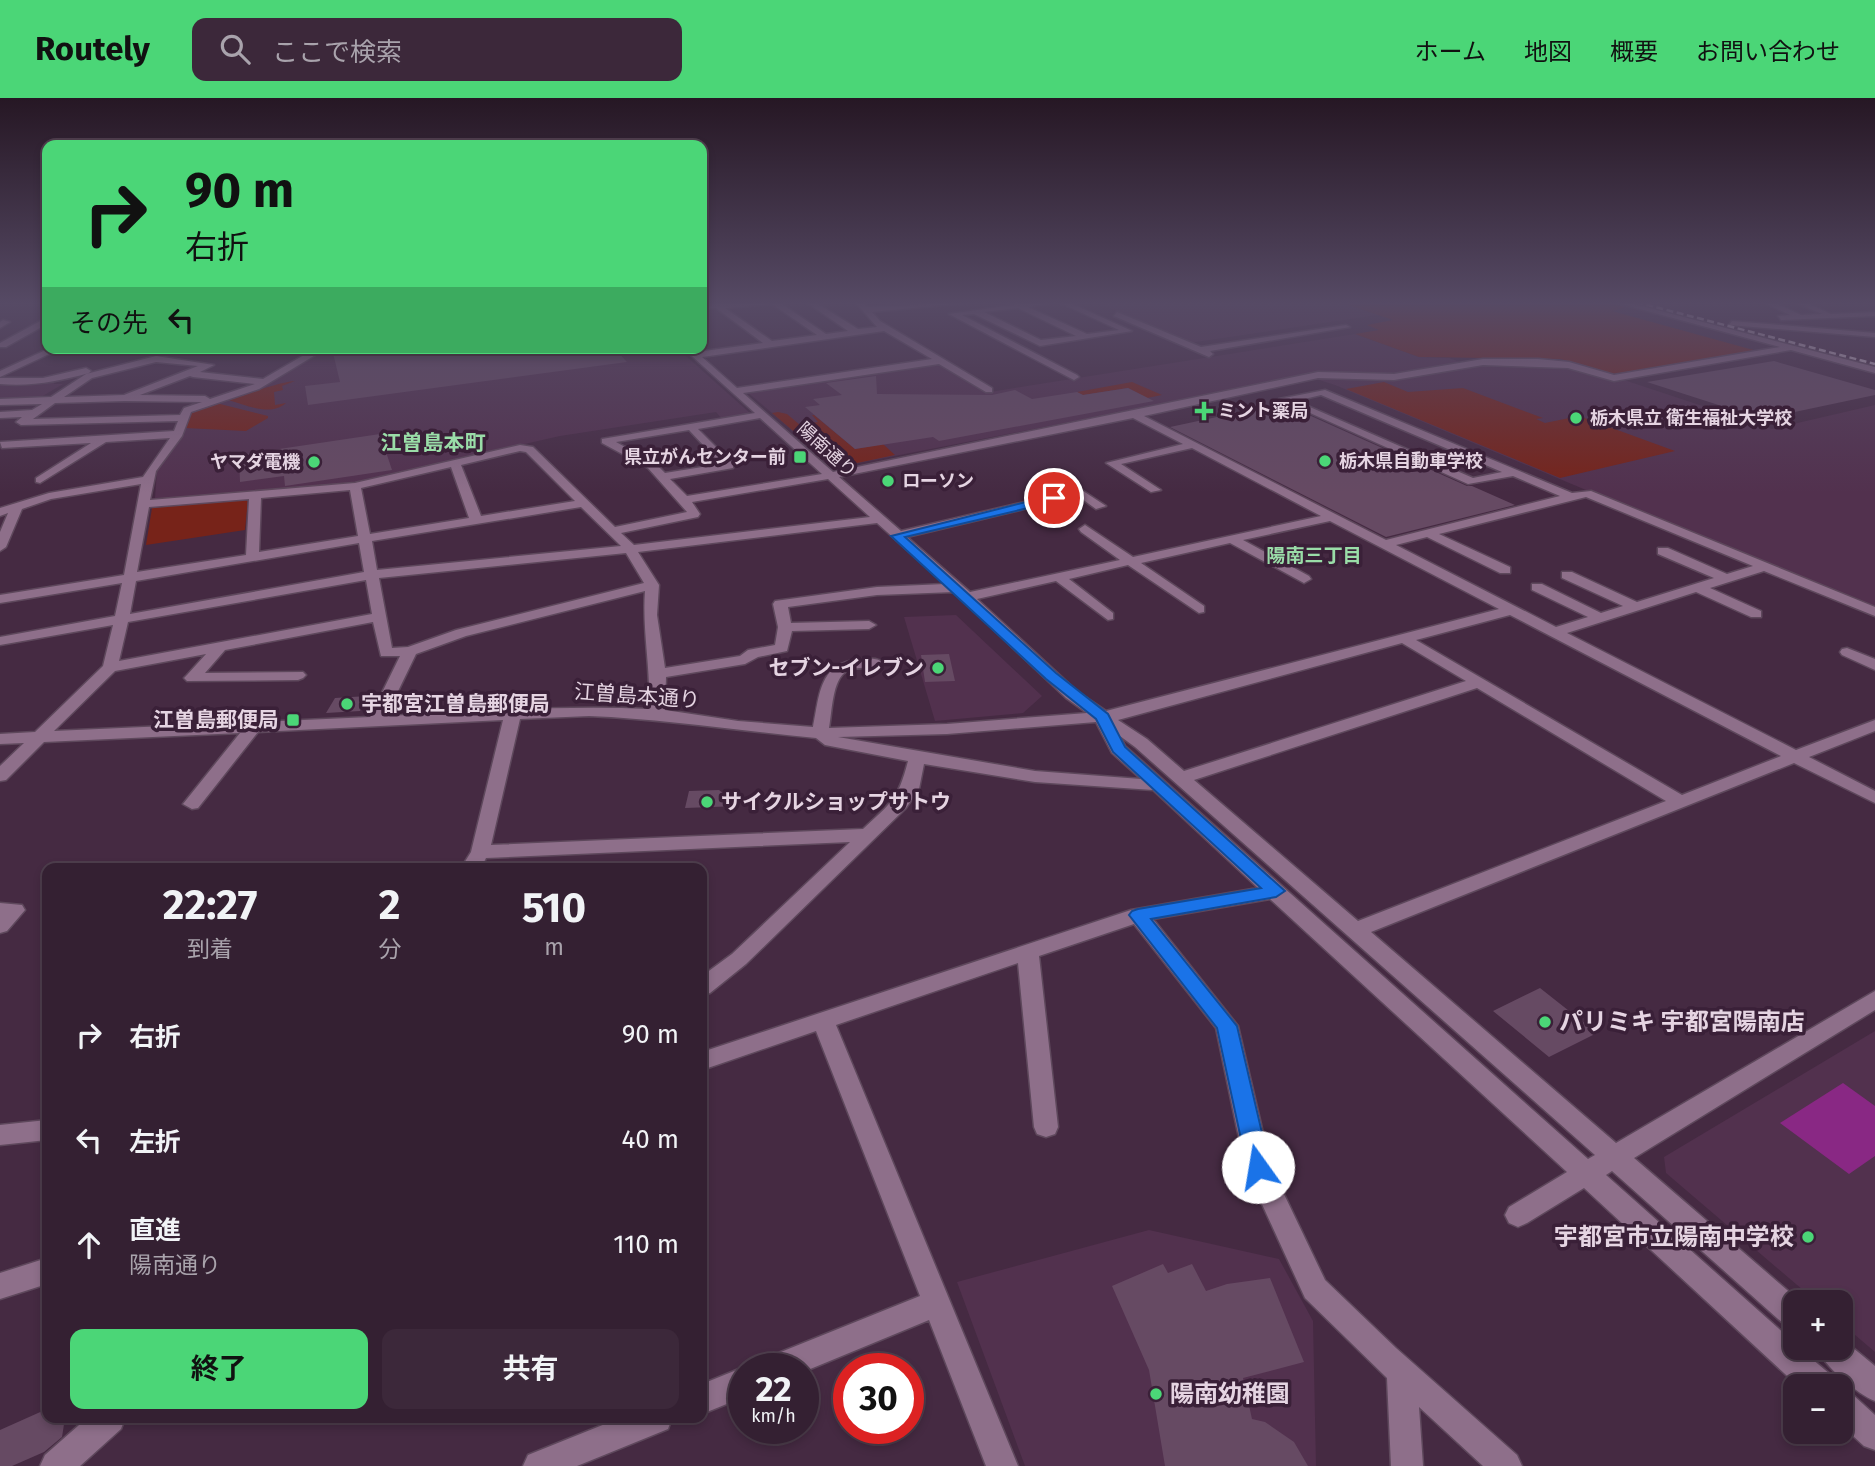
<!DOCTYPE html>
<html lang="ja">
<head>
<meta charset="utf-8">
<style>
	:root { --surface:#342032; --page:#3c283a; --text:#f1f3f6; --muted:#a9a3ac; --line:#4e3e4d; --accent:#4bd677 }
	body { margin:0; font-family:"Fira Sans","Noto Sans JP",sans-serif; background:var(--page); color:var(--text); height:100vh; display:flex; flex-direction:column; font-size:26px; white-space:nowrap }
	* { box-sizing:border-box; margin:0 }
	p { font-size:23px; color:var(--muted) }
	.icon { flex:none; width:38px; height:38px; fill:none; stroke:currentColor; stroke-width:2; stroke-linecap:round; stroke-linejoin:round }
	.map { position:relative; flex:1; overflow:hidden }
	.side { position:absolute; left:42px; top:765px; width:665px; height:560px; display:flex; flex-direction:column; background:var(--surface); border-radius:14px; box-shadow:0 4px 10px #0003,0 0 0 2px var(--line) }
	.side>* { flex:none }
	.hud { position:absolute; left:42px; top:42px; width:665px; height:214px; border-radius:14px; box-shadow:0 4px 10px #0003,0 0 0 2px var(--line); background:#4bd677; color:#111; overflow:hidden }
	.controls { position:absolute; left:1783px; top:1192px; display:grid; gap:14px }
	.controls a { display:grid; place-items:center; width:70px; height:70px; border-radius:14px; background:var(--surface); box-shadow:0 4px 10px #0003,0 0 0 2px var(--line); font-size:35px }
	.speed { position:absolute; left:728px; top:1255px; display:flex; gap:14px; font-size:35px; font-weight:700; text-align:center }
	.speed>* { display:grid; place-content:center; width:91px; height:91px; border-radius:50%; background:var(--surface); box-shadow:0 4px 10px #0003,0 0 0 2px var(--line); line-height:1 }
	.speed small { font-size:18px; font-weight:400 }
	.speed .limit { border:10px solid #d22; background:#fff; color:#111 }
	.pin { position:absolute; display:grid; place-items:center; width:60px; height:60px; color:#fff; margin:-30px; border:4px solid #fff; border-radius:50%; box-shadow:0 2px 7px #0007 }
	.me { position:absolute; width:77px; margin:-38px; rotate:347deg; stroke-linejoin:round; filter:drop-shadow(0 0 5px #0008) }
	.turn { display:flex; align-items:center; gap:24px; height:147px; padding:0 28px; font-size:32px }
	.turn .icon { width:91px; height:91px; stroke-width:2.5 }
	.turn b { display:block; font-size:49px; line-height:60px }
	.then { display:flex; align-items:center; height:66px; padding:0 28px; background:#0003; gap:14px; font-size:26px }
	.eta { display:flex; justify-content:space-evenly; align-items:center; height:119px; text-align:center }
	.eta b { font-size:42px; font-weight:700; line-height:49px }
	.cta { display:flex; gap:14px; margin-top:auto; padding:14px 28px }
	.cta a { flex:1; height:80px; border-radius:14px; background:var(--accent); color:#111; font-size:28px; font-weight:700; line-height:80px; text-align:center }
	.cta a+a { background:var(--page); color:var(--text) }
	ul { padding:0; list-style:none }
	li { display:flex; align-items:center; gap:21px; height:105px; padding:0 28px }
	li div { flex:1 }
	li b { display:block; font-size:26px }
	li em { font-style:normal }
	header { display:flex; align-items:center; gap:42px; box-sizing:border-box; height:98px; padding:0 35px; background:var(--accent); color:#111 }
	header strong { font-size:33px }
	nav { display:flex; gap:38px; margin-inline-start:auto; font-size:24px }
	.search { width:490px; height:63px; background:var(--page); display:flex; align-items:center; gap:18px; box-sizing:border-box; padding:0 24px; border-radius:14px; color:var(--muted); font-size:26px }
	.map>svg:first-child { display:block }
</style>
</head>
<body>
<header>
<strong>Routely</strong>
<div class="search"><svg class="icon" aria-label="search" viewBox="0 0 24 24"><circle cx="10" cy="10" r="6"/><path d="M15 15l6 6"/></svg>ここで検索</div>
<nav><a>ホーム</a><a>地図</a><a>概要</a><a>お問い合わせ</a></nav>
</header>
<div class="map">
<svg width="1875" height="1368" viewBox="0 0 1875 1368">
	<rect width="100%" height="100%" fill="#452a42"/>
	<path fill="#52314e" d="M1096 204H1339L1377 217 1189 245Z
		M1355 236 1419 259 1449 260 1462 265 1390 277 1346 275 1162 306 843 368 825 360 746 293 939 265 990 294Z
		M328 250H677L752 317 723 322 716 314 560 338 342 387 160 402 155 400 157 373 184 337 189 313 261 289Z
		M1488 265 1572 270 1611 282 1621 281 1772 331 1875 307V513L1335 287 1313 280H1365Z
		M53 282 54 286H63L41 299 0 301V286Z
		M956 517 1042 598 1023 615 935 623 904 519Z
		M1875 933V1254L1841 1225V1204H1817L1666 1075 1664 1059Z
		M1149 1132 1279 1161 1313 1223 1316 1368H1025L957 1184Z"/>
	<path fill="#772319" d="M1340 204H1606L1626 209 1612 213 1757 253 1613 276 1560 261 1419 259 1355 236 1379 232 1367 227 1393 222Z
		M295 283 282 288 283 292 274 294 275 307 286 305C270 319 247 307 228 302 248 296 275 285 295 283Z
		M1132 284 1162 297 1147 300 1128 290 1083 297 1077 294Z
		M1384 284 1408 294 1463 290 1543 320 1536 321 1545 325 1579 318 1675 353 1560 380 1346 291Z
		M216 305 268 318V320L246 333 185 330 189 313Z
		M778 314 787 316 800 327 818 324 812 317H814L855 351 883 346 895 357 843 368 825 360 772 315Z
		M241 401 248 403 245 432 146 447 152 410Z"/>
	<path fill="#892884" d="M1843 985 1875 1008V1058L1849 1076 1780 1025Z"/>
	<path fill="#664a63" d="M377 250H614L627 264 308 307 305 288 340 284 333 255Z
		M1774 263 1875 292V297L1762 321 1647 284Z
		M876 278 877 296 992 297 1015 292 1032 301 1077 294 1083 297 1128 290 1154 303 939 343 933 339 855 351 805 309 820 307 813 301 842 297 826 285Z
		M1282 305 1467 388H1472L1515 407 1386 439 1170 329Z
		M380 336 392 372 285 388 284 378 240 384 239 357Z
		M949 556 955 583 925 584 921 557Z
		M368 598 360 613 326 615 335 600Z
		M719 692 739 708 685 710 689 693Z
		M1540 890 1597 935 1549 959 1493 913Z
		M1163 1166 1168 1175 1192 1166 1206 1193 1227 1186 1270 1180 1304 1264 1243 1280 1252 1321 1265 1324 1294 1344 1308 1368H1165L1149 1272 1112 1188Z
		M47 1311V1320H65L62 1339 44 1354 12 1368H0V1332Z"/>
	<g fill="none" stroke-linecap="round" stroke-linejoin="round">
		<g stroke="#5e485c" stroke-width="3">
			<path id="minor" d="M743 204H779L826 236 848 233 806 204H815L858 231 877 229 855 204H863L868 209 974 204 872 214 880 223 992 290V294H986L939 266 743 295 833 374 1318 274 1394 276 1483 261H1538L1569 264 1614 277 1780 249 1614 204H1626L1875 269V275L1791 252 1614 283 1568 270 1483 267 1394 282 1318 280 1144 318 1386 442 1560 398 1513 378 1468 386 1279 301 1325 292 1572 395 1591 393 1875 509V518L1764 473 1710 490 1761 513V519H1751L1696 494 1567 535 1796 652 1875 622V633L1809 659 1875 693V705L1794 665 1371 834 1616 1045 1875 893V912L1634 1060 1801 1204H1796V1231L1786 1228 1612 1073 1606 1077 1796 1246V1250H1799L1831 1277 1835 1288H1798L1584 1090 1527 1125 1518 1129 1509 1125 1505 1117 1509 1109 1567 1074 1270 801 1153 821 1238 928 1271 1069 1325 1182 1396 1250 1517 1357 1522 1368H1483L1419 1309 1423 1368H1391L1387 1280 1305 1200 1245 1069 1216 930 1134 826 1039 858 1058 1029 1055 1036 1046 1039 1037 1036 1034 1029 1018 865 836 927 1018 1368H986L929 1222 803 1274V1270H761L766 1260 920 1198 816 933 702 972V954L1131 812 1258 790 1153 692 1035 684 924 666 919 691 906 710 746 866 710 895 702 897V878L732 856 850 744 486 760 481 770H461L471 754 503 622 258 634 198 710 192 711 183 706 240 635 44 644 6 682 0 683V668L24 645 0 646V636L35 634 103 568 113 527 0 547V539L115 518 122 485 0 505V497L124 477 141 386 51 401 22 411 6 449 0 453V434L8 415 0 418V410L49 395 143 379 170 340 106 344 40 385 36 384V380L91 345 2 350 0 344 174 333 178 323 21 327 16 324 22 319 0 320V314L32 312 42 306 0 307V301L51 299 86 276 156 258 214 267 200 274 263 281 316 250H327L259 291 191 314 182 338 156 373 150 402 355 385 520 347 533 349 615 429 687 414 648 370 602 345V341L755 315 683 250H692L697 254 763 245 716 210 702 211V207ZM772 206 817 237 772 243 725 210ZM884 233 932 261 737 290 702 259ZM156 264 198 268 124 297 64 299 92 280ZM190 278 193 279 255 286 210 301 205 298 140 297ZM1321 297 1502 374 1473 380 1296 303ZM125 303 202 304 184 310 180 317 33 321 55 305ZM760 320 822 376 687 398 670 381 733 370V366L698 331ZM1133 320 1183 346 1106 365 1151 394 1161 392 1121 366 1192 350 1321 418 1133 459 1085 427 1079 431 1081 434 1120 462 970 494 907 439 1078 398 1096 411 1106 408 1080 391 901 433 839 379ZM689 332 721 366 665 375 656 366 616 344ZM520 353 526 354 575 403 481 418 461 367ZM451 369 469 420 370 436 361 390ZM828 381 870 419 634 447 621 435 698 419 700 416 692 404ZM350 392 358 438 259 454 261 400ZM1586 399 1753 468 1727 476 1668 450H1658V456L1714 480 1637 504 1572 474H1562V480L1623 508 1601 515 1542 486H1532V492L1588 519 1556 529 1396 447 1427 439 1500 475H1510V469L1439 436ZM249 401 246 457 137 474 149 409ZM581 409 621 448 377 472 372 443ZM1330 423 1499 511 1106 613 1078 594 977 501 1056 483 1108 522 1113 521V515L1069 481 1128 467 1199 515 1204 514V508L1141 465 1230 445 1304 485 1311 481 1309 478 1243 442ZM877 425 945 486 877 489 775 503 773 506 778 529 775 547 748 552 740 558 665 570 657 517 659 487 638 454ZM359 445 364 474 130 516 136 483ZM626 455 644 485 456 532 408 549 392 550 379 480ZM366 482 372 516 119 563 128 524ZM645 493C642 532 651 571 649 611 561 607 474 614 386 618L416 556 466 538ZM954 494 1066 600 1087 615 947 626 829 630C832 615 832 581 847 573 857 568 870 571 880 568L883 565C877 559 870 561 862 561 819 564 820 595 813 629L738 623 665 612 666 579 745 566 758 559 787 553 792 533 869 531 876 527 869 523 791 525 788 509 877 497ZM1510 517 1781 658 1682 697 1416 542ZM373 524 381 558H400L370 619 54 633 115 573 206 556 187 577 184 580 187 583 298 582 303 580 306 577 303 574 205 575 225 552ZM1402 545 1466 583 1184 673 1147 641 1118 622ZM1477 590 1666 703 1358 823 1194 682ZM589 618C665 621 740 633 816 640L825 647 908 663C898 702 891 705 863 731L491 747 520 621ZM1096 624 1112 655 1141 681 1035 673 838 639 947 636ZM1120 638 1135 649 1595 1057 1588 1061 1125 648Z
				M1033 204H1054L1028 209 1087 236 1119 232 1058 204H1068L1132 233 1040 248 974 216 962 217 1077 277 1079 279 1074 282 949 216ZM1018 210 1076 238 1041 242 984 214Z
				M1763 204H1773L1801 217 1822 216 1794 204H1805L1831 216 1875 214V218L1781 222 1778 218 1790 217Z
				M1117 214 1201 249 1346 227 1350 229 1210 253 1213 256 1209 259 1114 218Z
				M44 221H47V226L6 249H0V245Z
				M3 222 10 224 0 230V224Z
				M1732 223 1875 235V239L1729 227Z
				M50 250H62L0 279V273Z
				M86 270 91 273 89 275C60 283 31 289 0 286V280H43Z
				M1847 550 1875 561V572L1842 557 1840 554 1842 551Z
				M0 805 22 807 25 812 7 833 0 835Z
				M47 1022V1042L0 1047V1027Z
				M47 1160V1186L0 1201V1175Z
				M1841 1240 1875 1268V1303C1857 1296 1823 1267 1817 1250H1841Z
				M744 1269 747 1270H744V1299L702 1316V1286Z
				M1841 1292 1852 1296 1875 1317V1352L1864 1348 1841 1327Z
				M87 1320H125L121 1331 80 1368H40L45 1357Z
				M620 1320H672L668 1331 577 1368H523L528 1357Z"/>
		</g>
		<use href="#minor" fill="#8e6f8a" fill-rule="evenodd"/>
		<path stroke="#d3c1d0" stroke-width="2.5" stroke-dasharray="7 3.5" stroke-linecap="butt" d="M1636 204 1875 266"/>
	</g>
	<linearGradient id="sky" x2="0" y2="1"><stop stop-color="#261724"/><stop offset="0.52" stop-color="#564a65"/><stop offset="1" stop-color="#564a65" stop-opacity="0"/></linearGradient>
	<rect width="1875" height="395" fill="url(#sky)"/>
	<path fill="#1a73e8" stroke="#114b97" stroke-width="2" d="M1054 397 1059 400 1058 403 905 439 1056 575 1108 616 1125 649 1285 793 1276 799 1151 821 1237 928 1270 1069 1266 1076 1258 1079 1250 1076 1247 1069 1217 930 1129 817 1132 813 1138 811 1261 790 1113 654 1096 621 1046 581 891 438Z"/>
	<g fill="#4bd677" stroke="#3a2038" stroke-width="2.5">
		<path d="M1200.5 302.5h7v7h7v7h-7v7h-7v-7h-7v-7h7z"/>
		<circle cx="1576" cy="320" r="7"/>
		<rect x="793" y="352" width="14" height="14" rx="3.5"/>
		<circle cx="1325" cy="363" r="7"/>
		<circle cx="314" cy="364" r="7"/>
		<circle cx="888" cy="383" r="7"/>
		<circle cx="938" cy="570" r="7"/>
		<circle cx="347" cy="606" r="7"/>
		<rect x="286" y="615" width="14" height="14" rx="3.5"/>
		<circle cx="707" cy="704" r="7"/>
		<circle cx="1545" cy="924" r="7"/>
		<circle cx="1808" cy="1139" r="7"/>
		<circle cx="1156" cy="1296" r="7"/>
	</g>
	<g text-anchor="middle" stroke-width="7" stroke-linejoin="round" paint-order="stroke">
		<g font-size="18" font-weight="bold" fill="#e5d4e2" stroke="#3a2038" text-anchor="start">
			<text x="1218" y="319">ミント薬局</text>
			<text x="1590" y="326">栃木県立 衛生福祉大学校</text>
			<text x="786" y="365" text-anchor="end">県立がんセンター前</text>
			<text x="1339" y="369">栃木県自動車学校</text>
			<text x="300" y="370" text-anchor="end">ヤマダ電機</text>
			<text x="902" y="389">ローソン</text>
		</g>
		<g font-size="18" fill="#e5d4e2" stroke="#3a2038">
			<text transform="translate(827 352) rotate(42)" y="6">陽南通り</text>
		</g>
		<g font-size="19" font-weight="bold" fill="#9adda8" stroke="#3a2038">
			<text x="1314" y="464">陽南三丁目</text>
		</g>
		<g font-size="21" font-weight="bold" fill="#9adda8" stroke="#3a2038">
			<text x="433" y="352">江曽島本町</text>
		</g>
		<g font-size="21" font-weight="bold" fill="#e5d4e2" stroke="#3a2038" text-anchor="end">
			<text x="924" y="577">セブン-イレブン</text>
			<text x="361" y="613" text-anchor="start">宇都宮江曽島郵便局</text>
			<text x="279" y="629">江曽島郵便局</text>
			<text x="721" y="711" text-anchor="start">サイクルショップサトウ</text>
		</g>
		<g font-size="21" fill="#e5d4e2" stroke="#3a2038">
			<text transform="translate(637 598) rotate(4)" y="7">江曽島本通り</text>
		</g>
		<g font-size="24" font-weight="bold" fill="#e5d4e2" stroke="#3a2038" text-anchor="start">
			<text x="1559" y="932">パリミキ 宇都宮陽南店</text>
			<text x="1794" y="1147" text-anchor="end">宇都宮市立陽南中学校</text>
			<text x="1170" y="1304">陽南幼稚園</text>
		</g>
	</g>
</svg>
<div class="controls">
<a>+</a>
<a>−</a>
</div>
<div class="speed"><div>22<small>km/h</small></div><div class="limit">30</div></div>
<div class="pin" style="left:1054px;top:400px;background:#d93025"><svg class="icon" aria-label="arrive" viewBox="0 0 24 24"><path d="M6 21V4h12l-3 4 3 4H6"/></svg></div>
<svg class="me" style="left:1258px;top:1069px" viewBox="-20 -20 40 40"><circle r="19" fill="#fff"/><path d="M0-13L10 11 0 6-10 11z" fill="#1a73e8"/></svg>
<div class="hud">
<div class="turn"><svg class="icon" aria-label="right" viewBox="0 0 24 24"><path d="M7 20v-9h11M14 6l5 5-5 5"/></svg><div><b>90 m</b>右折</div></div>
<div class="then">その先<svg class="icon" aria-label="left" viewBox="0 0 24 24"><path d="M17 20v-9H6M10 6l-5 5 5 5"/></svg></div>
</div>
<section class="side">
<div class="eta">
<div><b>22:27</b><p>到着</p></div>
<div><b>2</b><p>分</p></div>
<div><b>510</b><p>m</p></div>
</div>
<ul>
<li><svg class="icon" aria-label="right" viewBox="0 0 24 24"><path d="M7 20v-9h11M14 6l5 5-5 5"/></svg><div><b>右折</b></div><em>90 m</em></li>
<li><svg class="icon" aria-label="left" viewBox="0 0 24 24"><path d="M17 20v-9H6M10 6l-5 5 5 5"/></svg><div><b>左折</b></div><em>40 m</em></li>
<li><svg class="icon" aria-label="ahead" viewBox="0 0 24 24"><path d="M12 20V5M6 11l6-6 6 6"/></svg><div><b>直進</b><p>陽南通り</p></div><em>110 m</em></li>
</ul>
<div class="cta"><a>終了</a><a>共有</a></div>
</section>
</div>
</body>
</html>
